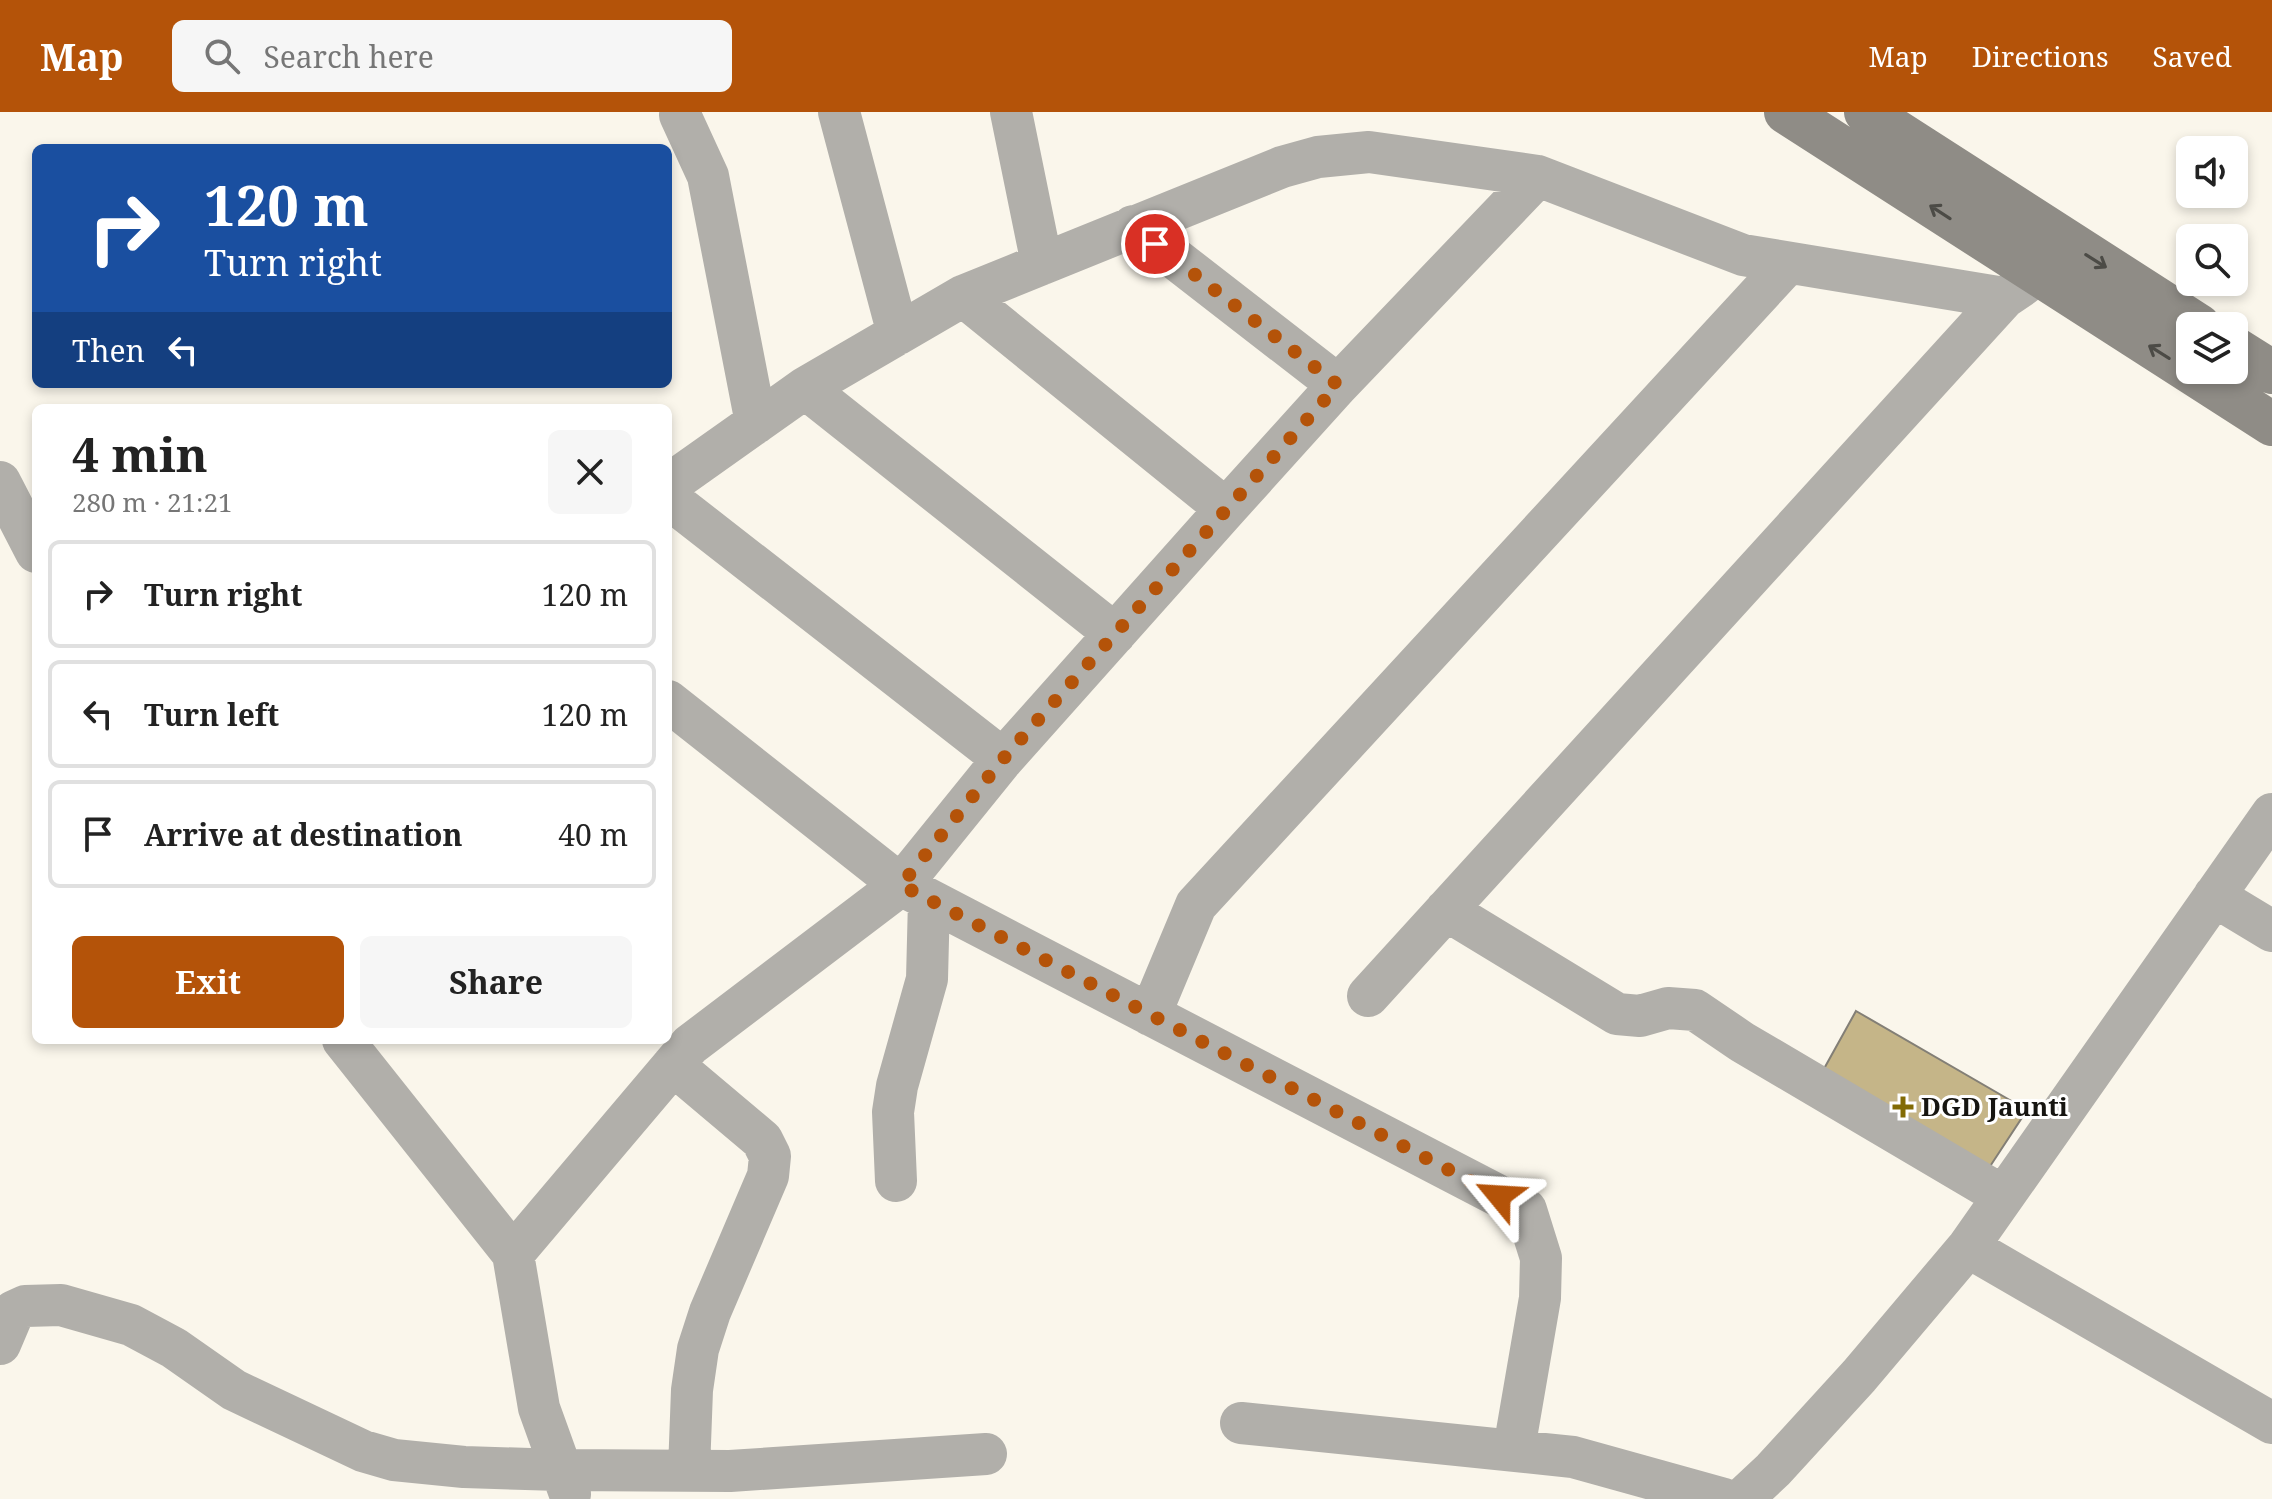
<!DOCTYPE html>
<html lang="en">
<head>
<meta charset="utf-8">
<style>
	:root { --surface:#fff; --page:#f6f6f6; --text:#222; --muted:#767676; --line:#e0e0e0; --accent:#b45309 }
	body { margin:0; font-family:"Noto Serif",serif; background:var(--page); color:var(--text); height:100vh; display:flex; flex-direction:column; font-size:30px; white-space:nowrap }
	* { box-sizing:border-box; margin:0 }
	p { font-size:26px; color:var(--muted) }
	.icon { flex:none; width:44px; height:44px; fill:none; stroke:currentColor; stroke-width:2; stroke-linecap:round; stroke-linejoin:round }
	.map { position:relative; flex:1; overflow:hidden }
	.side { position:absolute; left:32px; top:292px; width:640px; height:640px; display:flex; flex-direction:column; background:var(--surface); border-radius:12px; box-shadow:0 4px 12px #0003 }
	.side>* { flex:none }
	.banner { position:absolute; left:32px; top:32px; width:640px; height:244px; border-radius:12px; box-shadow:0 4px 12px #0003; background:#1a4fa0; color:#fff; overflow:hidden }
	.controls { position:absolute; left:2176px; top:24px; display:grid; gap:16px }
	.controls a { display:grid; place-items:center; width:72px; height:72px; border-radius:12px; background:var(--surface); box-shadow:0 4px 12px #0003; font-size:40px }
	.pin { position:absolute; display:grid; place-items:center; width:68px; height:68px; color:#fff; margin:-34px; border:4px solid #fff; border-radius:50%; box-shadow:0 2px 8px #0007 }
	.me { position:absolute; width:88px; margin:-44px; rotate:297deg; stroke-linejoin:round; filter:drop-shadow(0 0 6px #0008) }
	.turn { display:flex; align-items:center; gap:28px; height:168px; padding:0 40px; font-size:36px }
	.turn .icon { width:104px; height:104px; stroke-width:2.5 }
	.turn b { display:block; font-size:56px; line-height:68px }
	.then { display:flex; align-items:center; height:76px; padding:0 40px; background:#0003; gap:16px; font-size:30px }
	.round { display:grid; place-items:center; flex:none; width:84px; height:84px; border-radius:12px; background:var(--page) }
	.summary { display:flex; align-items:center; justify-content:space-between; height:136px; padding:0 40px }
	h1 { font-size:48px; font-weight:700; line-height:60px }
	.button { display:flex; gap:16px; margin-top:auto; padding:16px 40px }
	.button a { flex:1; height:92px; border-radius:12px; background:var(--accent); color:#fff; font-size:32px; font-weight:700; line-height:92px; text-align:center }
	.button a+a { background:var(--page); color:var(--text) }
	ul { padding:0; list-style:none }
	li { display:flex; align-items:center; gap:24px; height:108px; margin:0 16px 12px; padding:0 24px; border:4px solid var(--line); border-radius:12px }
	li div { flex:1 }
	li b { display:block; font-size:30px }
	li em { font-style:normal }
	header { display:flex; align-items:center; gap:48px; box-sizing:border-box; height:112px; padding:0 40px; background:var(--accent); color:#fff }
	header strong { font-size:38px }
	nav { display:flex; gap:44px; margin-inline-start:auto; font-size:28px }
	.search { width:560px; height:72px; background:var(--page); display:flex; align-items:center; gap:20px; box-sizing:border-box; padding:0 28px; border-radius:12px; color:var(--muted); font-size:30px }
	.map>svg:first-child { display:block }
</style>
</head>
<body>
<header>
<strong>Map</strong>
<div class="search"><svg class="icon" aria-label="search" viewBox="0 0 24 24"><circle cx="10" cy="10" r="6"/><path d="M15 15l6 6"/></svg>Search here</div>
<nav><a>Map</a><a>Directions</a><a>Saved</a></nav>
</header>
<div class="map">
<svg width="2272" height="1387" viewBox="0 0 2272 1387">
	<rect width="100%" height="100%" fill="#faf6eb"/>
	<path fill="#c5b588" stroke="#837f76" stroke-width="2" d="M1856 899 2027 998 1985 1062 1820 964Z"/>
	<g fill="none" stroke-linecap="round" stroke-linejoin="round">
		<path stroke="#b1afaa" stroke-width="42" d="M839 0 898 222
			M1011 0 1042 152
			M680 3 708 64 756 311
			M1133 114 1338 273
			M963 184 1226 397
			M805 276 1115 522
			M0 370 36 440
			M668 373 805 276 963 184 1282 55 1318 45 1369 40 1538 64 1743 143 2004 186
			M668 386 1003 647
			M668 589 901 773 1526 1098 1541 1146 1540 1186 1514 1337
			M2214 784 2272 819
			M1446 798 1617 902 1640 904 1668 896 1695 898 1742 930 2003 1084
			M1368 884 2004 186 2023 173
			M1150 903 1196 793 1788 151
			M343 928 513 1142 539 1296 570 1382
			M673 953 762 1028 770 1044 768 1064 710 1200 698 1237 692 1278 689 1358
			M896 1069 893 1000 897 974 927 867 929 788
			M1968 1135 2272 1311
			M513 1142 690 933 901 773 1003 647 1226 397 1338 273 1538 64
			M0 1232 14 1199 25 1194 61 1193 131 1213 174 1236 234 1278 363 1339 394 1348 464 1355 560 1358 730 1359 986 1342
			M1241 1311 1573 1345 1724 1387
			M1742 1387 1773 1358 1859 1264 1968 1135 2272 702"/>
		<path stroke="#8f8c86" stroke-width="44" d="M1786 0 2272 312
			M1866 0 2199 214
			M2234 236 2272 260"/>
	</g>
	<defs><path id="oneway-shaft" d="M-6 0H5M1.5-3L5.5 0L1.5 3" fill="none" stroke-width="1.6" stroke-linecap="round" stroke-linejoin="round" transform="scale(2)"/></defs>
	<g stroke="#4c4b46">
		<use href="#oneway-shaft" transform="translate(1940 100) rotate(-147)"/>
		<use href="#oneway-shaft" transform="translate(2096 149) rotate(32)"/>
		<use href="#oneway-shaft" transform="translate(2159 240) rotate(-148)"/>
	</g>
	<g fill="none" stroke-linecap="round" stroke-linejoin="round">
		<path stroke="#b45309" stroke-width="14" stroke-dasharray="0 25.2" d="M1155 132 1338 273 1003 647 901 773 1499 1084"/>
	</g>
	<path fill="#826b05" stroke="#fff" stroke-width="3" d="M1899 983h8v8h8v8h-8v8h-8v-8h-8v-8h8z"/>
	<g text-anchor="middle" stroke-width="6" stroke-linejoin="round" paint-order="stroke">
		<g font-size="26" font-weight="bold" fill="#161511" stroke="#fff" text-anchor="start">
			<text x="1921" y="1004">DGD Jaunti</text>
		</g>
	</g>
</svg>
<div class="controls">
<a><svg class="icon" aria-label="sound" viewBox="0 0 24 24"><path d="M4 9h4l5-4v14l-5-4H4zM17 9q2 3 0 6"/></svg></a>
<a><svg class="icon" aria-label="search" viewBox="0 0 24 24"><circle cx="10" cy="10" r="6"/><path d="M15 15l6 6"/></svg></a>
<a><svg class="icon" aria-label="layers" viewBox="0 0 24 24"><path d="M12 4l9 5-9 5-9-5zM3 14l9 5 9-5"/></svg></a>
</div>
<div class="pin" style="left:1155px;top:132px;background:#d93025"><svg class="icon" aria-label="arrive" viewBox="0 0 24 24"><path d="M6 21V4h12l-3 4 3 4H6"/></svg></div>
<svg class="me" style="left:1499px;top:1084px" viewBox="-20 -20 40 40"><path d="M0-17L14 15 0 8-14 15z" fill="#b45309" stroke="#fff" stroke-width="4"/></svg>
<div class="banner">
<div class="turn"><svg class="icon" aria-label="right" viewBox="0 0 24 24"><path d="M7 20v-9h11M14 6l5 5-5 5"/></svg><div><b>120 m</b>Turn right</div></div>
<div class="then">Then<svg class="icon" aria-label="left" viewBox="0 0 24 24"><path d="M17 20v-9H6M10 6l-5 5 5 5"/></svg></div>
</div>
<section class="side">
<div class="summary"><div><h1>4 min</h1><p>280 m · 21:21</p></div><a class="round"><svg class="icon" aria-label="close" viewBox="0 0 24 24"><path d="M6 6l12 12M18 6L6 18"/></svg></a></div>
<ul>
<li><svg class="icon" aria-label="right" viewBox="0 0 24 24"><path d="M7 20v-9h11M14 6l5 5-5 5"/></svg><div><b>Turn right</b></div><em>120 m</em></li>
<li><svg class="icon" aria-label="left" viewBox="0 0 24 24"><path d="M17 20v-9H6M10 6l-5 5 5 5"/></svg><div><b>Turn left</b></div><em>120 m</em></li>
<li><svg class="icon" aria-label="arrive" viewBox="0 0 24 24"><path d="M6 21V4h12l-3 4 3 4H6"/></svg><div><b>Arrive at destination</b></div><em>40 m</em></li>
</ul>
<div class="button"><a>Exit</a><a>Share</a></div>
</section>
</div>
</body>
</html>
